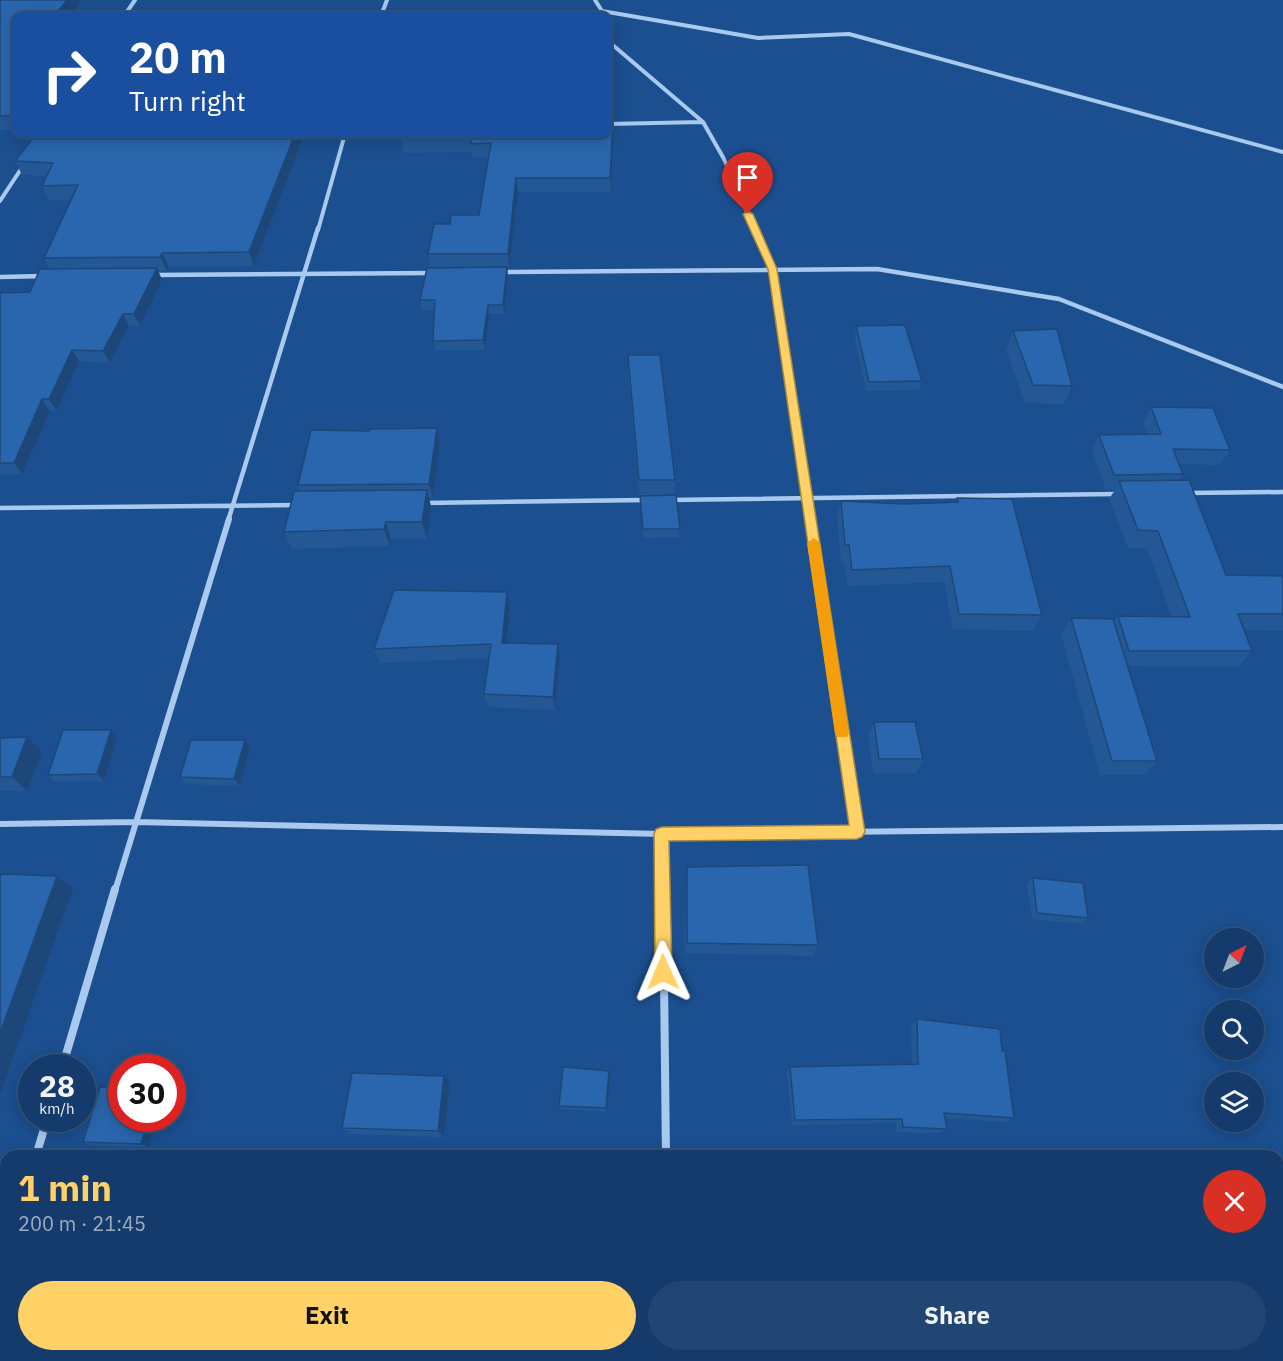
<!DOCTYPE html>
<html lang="en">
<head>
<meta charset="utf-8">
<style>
	:root { --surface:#143b6b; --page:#214673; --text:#f1f3f6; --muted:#9dadc1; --line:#33557e; --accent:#ffd166 }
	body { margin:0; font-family:"IBM Plex Sans",sans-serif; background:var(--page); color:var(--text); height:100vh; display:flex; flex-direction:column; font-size:22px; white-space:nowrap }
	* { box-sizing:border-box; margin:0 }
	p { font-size:20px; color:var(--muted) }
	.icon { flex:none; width:33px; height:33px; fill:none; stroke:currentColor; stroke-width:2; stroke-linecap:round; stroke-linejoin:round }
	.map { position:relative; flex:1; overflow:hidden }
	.sheet { position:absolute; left:0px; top:1150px; width:1284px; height:212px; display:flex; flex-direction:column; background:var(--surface); border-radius:18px 18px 0 0; box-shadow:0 3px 15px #0003,0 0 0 2px var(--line) }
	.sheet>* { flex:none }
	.guide { position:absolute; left:12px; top:12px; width:600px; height:126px; border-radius:12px; box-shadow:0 3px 15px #0003,0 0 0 2px var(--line); background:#1a4fa0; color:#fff; overflow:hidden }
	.needle { width:39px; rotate:42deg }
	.fabs { position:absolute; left:1204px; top:928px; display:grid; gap:12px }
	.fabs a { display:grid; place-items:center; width:60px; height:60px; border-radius:50%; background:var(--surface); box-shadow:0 3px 15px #0003,0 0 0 2px var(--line); font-size:30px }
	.speed { position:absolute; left:18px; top:1054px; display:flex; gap:12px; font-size:30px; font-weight:700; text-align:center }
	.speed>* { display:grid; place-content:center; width:78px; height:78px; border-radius:50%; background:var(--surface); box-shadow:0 3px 15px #0003,0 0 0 2px var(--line); line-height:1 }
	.speed small { font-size:15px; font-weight:400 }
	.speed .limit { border:9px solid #d22; background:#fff; color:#111 }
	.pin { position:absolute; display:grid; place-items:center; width:51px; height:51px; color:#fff; margin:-62px -26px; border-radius:50% 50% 50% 0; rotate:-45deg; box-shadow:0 0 6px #0007 }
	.pin .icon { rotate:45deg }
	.me { position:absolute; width:66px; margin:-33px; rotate:359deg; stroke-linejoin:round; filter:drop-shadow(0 0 4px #0008) }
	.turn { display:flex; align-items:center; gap:21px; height:126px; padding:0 18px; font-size:27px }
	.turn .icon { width:78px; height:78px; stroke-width:2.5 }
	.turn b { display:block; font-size:42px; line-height:51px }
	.round { display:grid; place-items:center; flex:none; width:63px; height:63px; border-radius:32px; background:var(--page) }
	.summary { display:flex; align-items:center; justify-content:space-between; height:102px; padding:0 18px }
	h1 { font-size:36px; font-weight:800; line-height:45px; color:var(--accent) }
	.cta { display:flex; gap:12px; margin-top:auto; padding:12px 18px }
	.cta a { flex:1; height:69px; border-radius:36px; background:var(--accent); color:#111; font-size:24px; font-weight:800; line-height:69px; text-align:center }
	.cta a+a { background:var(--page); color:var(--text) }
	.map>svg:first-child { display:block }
</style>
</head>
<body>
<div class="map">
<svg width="1283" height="1361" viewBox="0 0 1283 1361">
	<rect width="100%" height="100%" fill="#1b4f8f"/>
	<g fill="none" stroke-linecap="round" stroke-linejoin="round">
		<path stroke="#a9c9ee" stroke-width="4" d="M595 0 602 11 758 38 849 34 1283 152
			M124 16 135 0
			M381 16 387 0
			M608 41 703 122 724 159 755 230
			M608 124 702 122
			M0 201 23 166
			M318 230 345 134"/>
		<path stroke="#a9c9ee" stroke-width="4.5" d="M755 228 773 269 811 521
			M502 272 877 269 1059 299 1283 387
			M154 275 432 273
			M0 277 45 276
			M1188 493 1283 492
			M669 500 1117 494
			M423 503 646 500
			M0 508 298 505
			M228 521 318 228"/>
		<path stroke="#a9c9ee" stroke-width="6" d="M810 519 857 832
			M0 824 135 822 662 834 1283 827
			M662 834 663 891
			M115 891 229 519"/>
		<path stroke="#a9c9ee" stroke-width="8" d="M663 889 666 1156
			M62 1068 115 889
			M36 1156 47 1119
			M0 1281 6 1260
			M668 1356V1361"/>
	</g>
	<path fill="#245895" d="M0 0 16 16V130H0Z
		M613 119V133L611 192H518L509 268H507L508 277 504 314H489L485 350H435L433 341 435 310H422L420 300 431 268 428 254 450 224 479 215 489 157 473 158 472 152 404 153 401 139Z
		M36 134H299L302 141 254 266 169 267 167 271H158L162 280 140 326H129L110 363 79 361 57 411H50L22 474 0 475V293L30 292 50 269 44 258 71 200H49L42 186 47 176 22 175 15 161Z
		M856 326 922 381 919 390 866 391 854 335Z
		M1013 331 1072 386 1064 404 1025 403 1006 350Z
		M628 355 675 480 674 495 639 496 628 371Z
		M1151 407 1230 450 1220 465 1179 464 1183 474 1179 480 1226 575 1283 576V631L1244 630 1252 651 1238 667 1127 666 1157 761 1144 775H1100L1061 634 1071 618 1114 622 1118 616 1172 617 1147 548H1128L1109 499 1115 490H1106L1092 450 1099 435H1147L1143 422Z
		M440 443 433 498H429L431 507 427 539H391L390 546 292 549 284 532 300 491 298 485Z
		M640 496 680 529 679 537 643 538Z
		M957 498 1042 615 1033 631 953 629 944 582 848 586 844 561 841 562 837 517 841 501 905 504 956 502Z
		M510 607 506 643 558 644 560 658 555 710 488 707 484 694 489 658 380 663 374 649Z
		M874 722 923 759 916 773H873L868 737Z
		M111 730 117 737 104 781 55 782 48 775Z
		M27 737 42 752 27 791H0V738Z
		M250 748 240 786 186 784 180 777Z
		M687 867 818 945 813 956 685 953 686 879Z
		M1033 878 1088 918 1082 924 1032 919 1027 884Z
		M917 1019 1002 1051 1014 1118 1006 1122 945 1118 947 1129 940 1133 897 1132 896 1123 792 1125 787 1072 790 1067 912 1064 911 1026Z
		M610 1075 607 1112 560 1109 559 1106Z
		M444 1076 450 1083 444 1137 351 1134 342 1128Z
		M122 1119H157L149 1147 92 1145 83 1142Z
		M990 1356H1130L1131 1361H991Z"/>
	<path fill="#1d4779" d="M67 0H82L70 16H54Z
		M613 119V133L611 192 610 178Z
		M295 134H299L302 141 254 266 249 252Z
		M516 178 518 192 509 268 508 254Z
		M162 253 169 267 167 271 160 257Z
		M507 267 508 277 504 314 503 305Z
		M157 268 162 280 140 326 134 314Z
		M488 305 489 314 485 350 483 340Z
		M123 314 129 326 110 363 103 351Z
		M72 350 79 361 57 411 49 399Z
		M42 399 50 411 22 474 14 463Z
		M437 428 440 443 433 498 429 484Z
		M427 490 431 507 427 539 422 522Z
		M386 522 391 539 390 546 384 529Z
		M507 592 510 607 505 657 502 643Z
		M558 644 560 658 555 710 553 697Z
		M111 730 117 737 104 781 97 774Z
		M27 737 42 752 27 791 12 777Z
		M245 740 250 748 240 786 234 779Z
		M57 876 73 888 0 1095V1033Z
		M609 1071 610 1075 607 1112 606 1108Z
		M444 1076 450 1083 444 1137 438 1131Z
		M148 1119H157L149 1147 141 1144Z
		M188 1356H196L195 1358 187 1359Z
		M302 1356H314L313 1361H301Z"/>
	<path fill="#2a66ad" stroke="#1d4779" stroke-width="1.5" d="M0 0H67L54 16H16V116H0Z
		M608 119H613L610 178H516L508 254H428L434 224H450L451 215H479L491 143 471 144V138L401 139 403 134H608Z
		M36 134H295L249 252 162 253 160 257 44 258 78 185 42 186 53 163 15 161Z
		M507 267 503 305H488L483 340 433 341 435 300H420L427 268Z
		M157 268 134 314H123L103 351 72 350 49 399H42L14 463H0V293L30 292 40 269Z
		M905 325 922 381 869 382 856 326Z
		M1057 329 1072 386 1033 385 1013 331Z
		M628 355H660L675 480H639Z
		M1151 407 1213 408 1230 450 1173 449 1183 474 1114 475 1099 435 1161 434Z
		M437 428 429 484 298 485 311 430 369 431 370 429Z
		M1189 480 1226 575 1283 576V614H1238L1252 651H1129L1118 616 1190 617 1158 531 1138 530 1119 481Z
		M427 490 422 522H386L384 529 284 532 294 491Z
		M676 495 680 529H643L640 496Z
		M957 498 1012 499 1042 615 959 614 950 566 852 570 849 545H845L841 501 905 504 958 502Z
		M394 590 507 592 502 643 558 644 553 697 484 694 491 644 374 649Z
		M1071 618 1113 619 1157 761H1112Z
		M874 722H915L923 759H879Z
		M63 730H111L97 774 48 775Z
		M27 737 12 777H0V738Z
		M191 740H245L234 779 180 777Z
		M808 865 818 945 687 943V867Z
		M1 874 57 876 0 1033V878Z
		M1033 878 1083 883 1088 918 1037 913Z
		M917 1019 1000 1029 1002 1051H1005L1014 1118 944 1113 947 1129 903 1127 902 1119 795 1120 790 1067 918 1064Z
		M563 1067 609 1071 606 1108 559 1106Z
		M352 1073 444 1076 438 1131 342 1128Z
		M100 1087 122 1088V1119H148L141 1144 83 1142Z
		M153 1356H188L187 1359 152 1360Z
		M229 1356H302L301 1361H228Z
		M1002 1356H1130L1131 1361H1003Z"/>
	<path fill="#ffd166" stroke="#a68842" stroke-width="1.5" d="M748 211 753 214 777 269 865 832 862 837 857 839 669 841 672 972 669 978 663 981 658 978 655 972 654 834 656 829 662 827 849 825 768 269 743 214Z"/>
	<path fill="#f59e0b" d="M814 538 820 543 849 733 847 737H837L835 733 807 543Z"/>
</svg>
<div class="fabs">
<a><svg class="needle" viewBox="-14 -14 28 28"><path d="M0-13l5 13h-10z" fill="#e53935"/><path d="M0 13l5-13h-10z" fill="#9dadc1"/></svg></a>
<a><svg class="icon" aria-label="search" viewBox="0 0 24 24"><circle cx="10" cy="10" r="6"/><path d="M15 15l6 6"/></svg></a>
<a><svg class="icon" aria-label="layers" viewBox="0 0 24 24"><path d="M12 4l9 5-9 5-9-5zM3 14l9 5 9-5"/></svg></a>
</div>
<div class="speed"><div>28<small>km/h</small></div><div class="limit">30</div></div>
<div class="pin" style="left:748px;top:214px;background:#d93025"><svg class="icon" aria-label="arrive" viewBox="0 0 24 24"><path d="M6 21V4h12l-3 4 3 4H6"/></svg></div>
<svg class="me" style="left:663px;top:972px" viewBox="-20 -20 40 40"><path d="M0-17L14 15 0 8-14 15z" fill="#ffd166" stroke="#fff" stroke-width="4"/></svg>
<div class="guide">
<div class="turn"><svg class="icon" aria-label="right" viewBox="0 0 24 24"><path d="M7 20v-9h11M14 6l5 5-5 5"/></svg><div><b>20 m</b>Turn right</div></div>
</div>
<section class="sheet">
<div class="summary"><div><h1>1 min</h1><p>200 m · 21:45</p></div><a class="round" style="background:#d93025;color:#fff"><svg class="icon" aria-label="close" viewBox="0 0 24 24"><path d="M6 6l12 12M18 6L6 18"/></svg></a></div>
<div class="cta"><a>Exit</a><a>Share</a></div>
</section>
</div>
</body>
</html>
